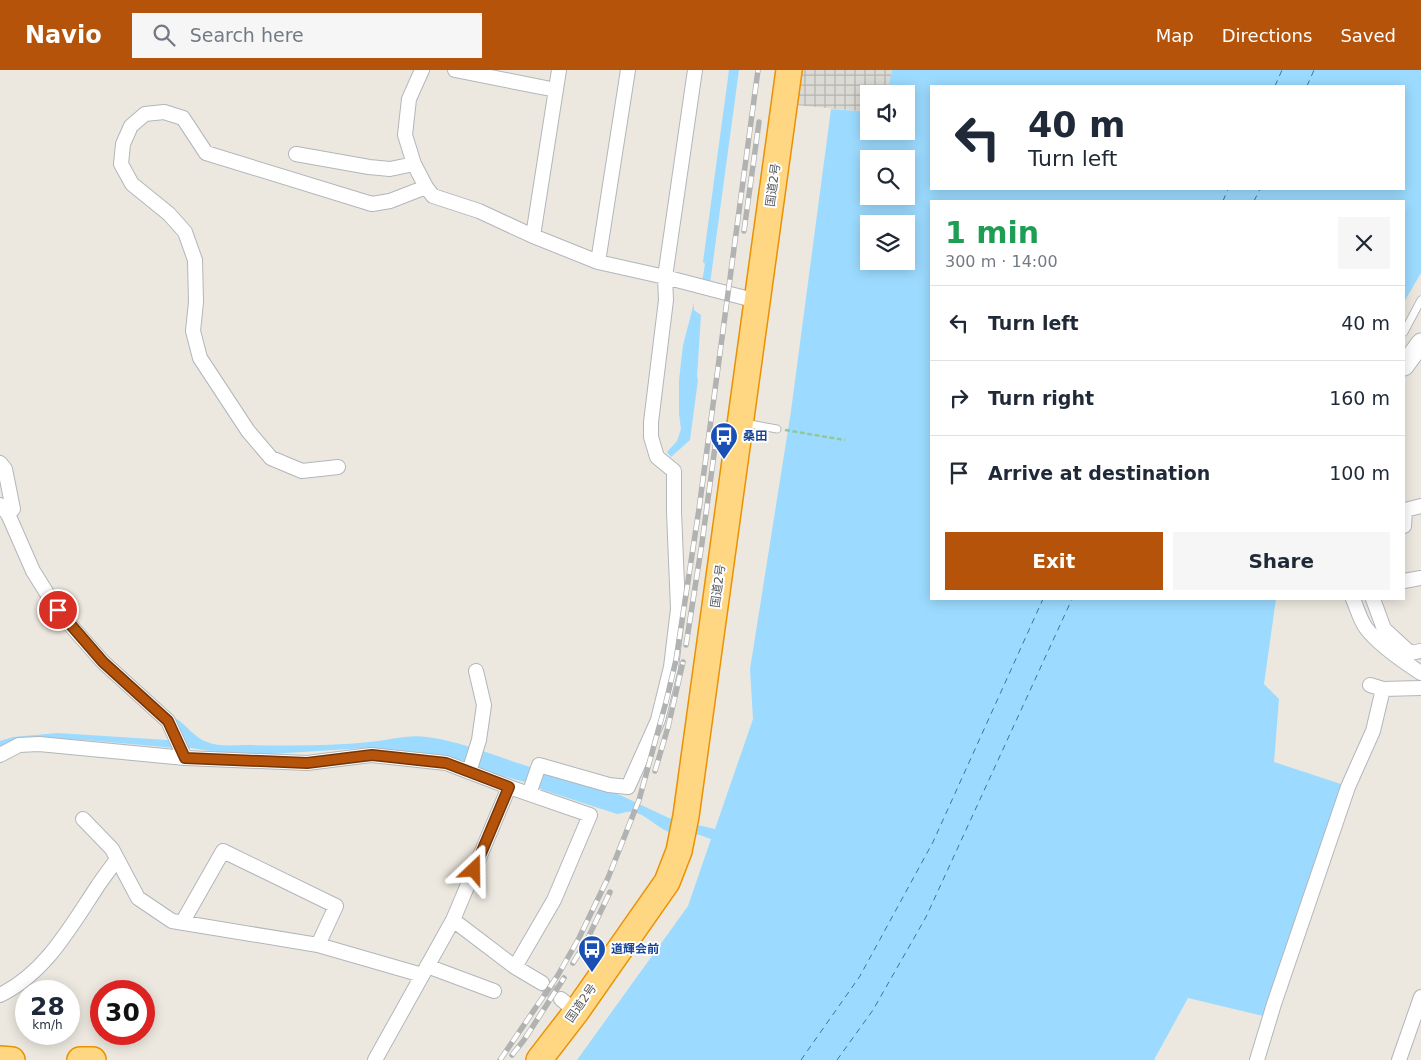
<!DOCTYPE html>
<html lang="en">
<head>
<meta charset="utf-8">
<style>
	:root { --surface:#fff; --page:#f6f6f7; --text:#1f2937; --muted:#747a83; --line:#e0e1e3; --accent:#b45309 }
	body { margin:0; font-family:"DejaVu Sans","Noto Sans JP",sans-serif; background:var(--page); color:var(--text); height:100vh; display:flex; flex-direction:column; font-size:19px; white-space:nowrap }
	* { box-sizing:border-box; margin:0 }
	p { font-size:16px; color:var(--muted) }
	.icon { flex:none; width:28px; height:28px; fill:none; stroke:currentColor; stroke-width:2; stroke-linecap:round; stroke-linejoin:round }
	.map { position:relative; flex:1; overflow:hidden }
	.drawer { position:absolute; left:930px; top:130px; width:475px; height:400px; display:flex; flex-direction:column; background:var(--surface); border-radius:0px; box-shadow:0 2px 12px #0003 }
	.drawer>* { flex:none }
	.banner { position:absolute; left:930px; top:15px; width:475px; height:105px; border-radius:0px; box-shadow:0 2px 12px #0003; background:#fff; color:var(--text); overflow:hidden }
	.fabs { position:absolute; left:860px; top:15px; display:grid; gap:10px }
	.fabs a { display:grid; place-items:center; width:55px; height:55px; border-radius:0px; background:var(--surface); box-shadow:0 2px 12px #0003; font-size:25px }
	.speed { position:absolute; left:15px; top:910px; display:flex; gap:10px; font-size:25px; font-weight:700; text-align:center }
	.speed>* { display:grid; place-content:center; width:65px; height:65px; border-radius:50%; background:var(--surface); box-shadow:0 2px 12px #0003; line-height:1 }
	.speed small { font-size:12px; font-weight:400 }
	.speed .limit { border:8px solid #d22; background:#fff; color:#111 }
	.pin { position:absolute; display:grid; place-items:center; width:42px; height:42px; color:#fff; margin:-21px; border:2px solid #fff; border-radius:50%; box-shadow:0 1px 5px #0007 }
	.me { position:absolute; width:55px; margin:-28px; rotate:23deg; stroke-linejoin:round; filter:drop-shadow(0 0 4px #0008) }
	.turn { display:flex; align-items:center; gap:18px; height:105px; padding:0 15px; font-size:22px }
	.turn .icon { width:65px; height:65px; stroke-width:2.5 }
	.turn b { display:block; font-size:35px; line-height:42px }
	.round { display:grid; place-items:center; flex:none; width:52px; height:52px; border-radius:0px; background:var(--page) }
	.headline { display:flex; align-items:center; justify-content:space-between; height:85px; padding:0 15px }
	h1 { font-size:30px; font-weight:800; line-height:38px; color:#1e9e55 }
	.cta { display:flex; gap:10px; margin-top:auto; padding:10px 15px }
	.cta a { flex:1; height:58px; border-radius:0px; background:var(--accent); color:#fff; font-size:20px; font-weight:800; line-height:58px; text-align:center }
	.cta a+a { background:var(--page); color:var(--text) }
	ul { padding:0; list-style:none }
	li { display:flex; align-items:center; gap:15px; height:75px; padding:0 15px; border-top:1px solid var(--line) }
	li div { flex:1 }
	li b { display:block; font-size:19px }
	li em { font-style:normal }
	header { display:flex; align-items:center; gap:30px; box-sizing:border-box; height:70px; padding:0 25px; background:var(--accent); color:#fff }
	header strong { font-size:24px }
	nav { display:flex; gap:28px; margin-inline-start:auto; font-size:18px }
	.search { width:350px; height:45px; background:var(--page); display:flex; align-items:center; gap:12px; box-sizing:border-box; padding:0 18px; border-radius:0px; color:var(--muted); font-size:19px }
	.map>svg:first-child { display:block }
</style>
</head>
<body>
<header>
<strong>Navio</strong>
<div class="search"><svg class="icon" aria-label="search" viewBox="0 0 24 24"><circle cx="10" cy="10" r="6"/><path d="M15 15l6 6"/></svg>Search here</div>
<nav><a>Map</a><a>Directions</a><a>Saved</a></nav>
</header>
<div class="map">
<svg width="1421" height="990" viewBox="0 0 1421 990">
	<defs>
		<pattern id="industrial-grid" width="8" height="8" patternUnits="userSpaceOnUse" patternTransform="scale(1.25)"><rect width="8" height="8" fill="#dcdad4"/><path d="M0 4h8M4 0v8" fill="none" stroke="#b5b4af"/></pattern>
	</defs>
	<rect width="100%" height="100%" fill="#ece8df"/>
	<path fill="url(#industrial-grid)" d="M801 0H892L887 24H869V42L796 35Z"/>
	<path fill="#9cdbff" fill-rule="evenodd" d="M729 0H739L710 214 702 212 705 194 703 192Z
		M892 0H1421V203L1404 232V131H931V529H1276L1264 614 1279 629 1274 692 1344 715 1263 946 1188 928 1154 990H577L688 836 711 769C705 767 699 764 692 764 685 763 676 764 669 762 655 757 647 744 632 742 627 741 622 744 617 744L540 719 536 715 424 685 365 678 271 684 223 683 191 678H175L85 670 45 669 0 678V671L13 667 58 663 167 670 181 669 183 666 173 649H177C187 656 195 668 207 672 219 677 235 675 248 675 289 676 330 676 370 672 390 670 408 664 427 667 460 671 498 687 530 697L539 703 545 701 620 725 671 749 715 759 753 649 750 599 791 341 831 39 869 42V61H906V24H887ZM931 16H1404V119H931ZM869 89H906V126H869ZM869 154H906V191H869Z
		M694 233V240L701 245 697 307 698 310 690 370 671 387 667 382 677 371 681 359 679 344V310L683 275Z"/>
	<g fill="none" stroke-linecap="round" stroke-linejoin="round">
		<path stroke="#3476ac" stroke-width="1" stroke-dasharray="6 5" stroke-linecap="butt" d="M1275 16 1282 0
			M1307 16 1314 0
			M1223 131 1228 119
			M1254 131 1260 119
			M801 990 860 906 933 772 1043 529
			M837 990 873 940 926 847 1072 529"/>
		<path stroke="#c7c5c0" stroke-width="14" stroke-dasharray="14 7" stroke-linecap="butt" d="M542 913 561 929"/>
		<g stroke="#b2b6bb" stroke-width="9">
			<path id="lane" d="M1404 262 1421 230
				M744 353 777 359"/>
		</g>
		<g stroke="#b2b6bb" stroke-width="16">
			<path id="street" d="M422 0 409 29 405 65 414 94 426 117 433 126 479 141 533 166 598 192 665 207 757 231
				M455 0 556 20
				M296 84 369 97 390 99 414 94
				M533 166 559 0
				M598 192 628 0
				M0 393 5 399 13 439 8 444
				M338 397 302 401 271 388 248 361 200 288 193 261 196 232 195 190 185 162 169 144 132 114 121 94 123 74 131 56 145 44 164 42 183 48 206 83 372 134 390 131 426 117
				M0 435 8 444 33 501 58 541 103 592 168 651 185 688
				M1404 456 1405 440 1421 436
				M1404 511 1421 508
				M1353 529C1357 538 1360 550 1366 558 1378 574 1404 592 1421 603
				M1373 529 1384 559 1410 583 1421 581
				M1370 615 1383 619 1421 618
				M0 685 19 675 39 674 185 688 307 693 371 685 446 693 509 717 590 745 554 830 515 897
				M469 702 479 670 484 635 476 601
				M529 724 539 695 609 715 628 717 658 650 671 597 678 539 674 442V401L657 387 651 367V352L666 230 665 207 695 0
				M83 749 112 779 138 828 172 851 318 875 422 905
				M453 850 515 897 542 913
				M182 853 223 781 336 836 318 875
				M427 896 494 921
				M0 925C45 903 70 858 97 817 103 808 110 799 117 789
				M561 929 576 942
				M375 990 453 850 509 717
				M1257 990 1274 934 1348 717 1373 661 1383 619
				M1399 990 1421 927"/>
		</g>
		<g stroke="#b3b7bd" stroke-width="21">
			<path id="secondary" d="M1404 296 1421 273"/>
		</g>
		<g stroke="#eb9100" stroke-width="28">
			<path id="highway" d="M0 989 12 990
				M80 990H93
				M539 990 576 942 667 812 679 781 686 746 789 0"/>
		</g>
		<path stroke="#92c79d" stroke-width="2.5" stroke-dasharray="5 2.5" stroke-linecap="butt" d="M785 360 845 370"/>
		<use href="#lane" stroke="#fff" stroke-width="7"/>
		<use href="#street" stroke="#fff" stroke-width="14"/>
		<use href="#secondary" stroke="#fff" stroke-width="19"/>
		<use href="#highway" stroke="#ffd783" stroke-width="25"/>
		<g stroke="#b1b2b2" stroke-width="5.5">
			<path id="rail" d="M744 161 759 52
				M686 575 702 473 717 362
				M655 701 668 657 683 592
				M573 893 586 872 610 822
				M512 985 524 970 564 908
				M500 990 558 905 579 868 608 808 639 730 666 632 676 590 699 439 758 0"/>
		</g>
		<use href="#rail" stroke="#fff" stroke-width="4" stroke-dasharray="11" stroke-linecap="butt"/>
	</g>
	<g fill="none" stroke-linecap="round" stroke-linejoin="round">
		<g stroke="#753606" stroke-width="12">
			<path id="route" d="M58 540 103 592 168 651 185 688 307 693 372 685 446 693 509 717 474 800"/>
		</g>
		<use href="#route" stroke="#b45309" stroke-width="9"/>
	</g>
	<defs>
		<g id="bus-pin" transform="scale(1.4375)"><path d="M0 17L-7.5 6A9.5 9.5 0 1 1 7.5 6Z" fill="#1a4fb4" stroke="#fff"/><path d="M-5-6H5V4H4V6H2V4H-2V6H-4V4H-5ZM-3.5-4V0h7V-4ZM-3.5 1.2v1.5H-2V1.2ZM2 1.2v1.5H3.5V1.2Z" fill="#fff"/></g>
	</defs>
	<g fill-rule="evenodd">
		<use href="#bus-pin" x="724" y="366"/>
		<use href="#bus-pin" x="592" y="879"/>
	</g>
	<g text-anchor="middle" stroke-width="4" stroke-linejoin="round" paint-order="stroke">
		<g font-size="12" fill="#585c61" stroke="#fff">
			<text transform="translate(773 115) rotate(-82)" y="4">国道2号</text>
			<text transform="translate(718 516) rotate(-82)" y="4">国道2号</text>
			<text transform="translate(581 933) rotate(-55)" y="4">国道2号</text>
		</g>
		<g font-size="12" font-weight="bold" fill="#164399" stroke="#fff" text-anchor="start">
			<text x="743" y="370">桑田</text>
			<text x="611" y="883">道輝会前</text>
		</g>
	</g>
</svg>
<div class="fabs">
<a><svg class="icon" aria-label="sound" viewBox="0 0 24 24"><path d="M4 9h4l5-4v14l-5-4H4zM17 9q2 3 0 6"/></svg></a>
<a><svg class="icon" aria-label="search" viewBox="0 0 24 24"><circle cx="10" cy="10" r="6"/><path d="M15 15l6 6"/></svg></a>
<a><svg class="icon" aria-label="layers" viewBox="0 0 24 24"><path d="M12 4l9 5-9 5-9-5zM3 14l9 5 9-5"/></svg></a>
</div>
<div class="speed"><div>28<small>km/h</small></div><div class="limit">30</div></div>
<div class="pin" style="left:58px;top:540px;background:#d93025"><svg class="icon" aria-label="arrive" viewBox="0 0 24 24"><path d="M6 21V4h12l-3 4 3 4H6"/></svg></div>
<svg class="me" style="left:474px;top:800px" viewBox="-20 -20 40 40"><path d="M0-17L14 15 0 8-14 15z" fill="#b45309" stroke="#fff" stroke-width="4"/></svg>
<div class="banner">
<div class="turn"><svg class="icon" aria-label="left" viewBox="0 0 24 24"><path d="M17 20v-9H6M10 6l-5 5 5 5"/></svg><div><b>40 m</b>Turn left</div></div>
</div>
<section class="drawer">
<div class="headline"><div><h1>1 min</h1><p>300 m · 14:00</p></div><a class="round"><svg class="icon" aria-label="close" viewBox="0 0 24 24"><path d="M6 6l12 12M18 6L6 18"/></svg></a></div>
<ul>
<li><svg class="icon" aria-label="left" viewBox="0 0 24 24"><path d="M17 20v-9H6M10 6l-5 5 5 5"/></svg><div><b>Turn left</b></div><em>40 m</em></li>
<li><svg class="icon" aria-label="right" viewBox="0 0 24 24"><path d="M7 20v-9h11M14 6l5 5-5 5"/></svg><div><b>Turn right</b></div><em>160 m</em></li>
<li><svg class="icon" aria-label="arrive" viewBox="0 0 24 24"><path d="M6 21V4h12l-3 4 3 4H6"/></svg><div><b>Arrive at destination</b></div><em>100 m</em></li>
</ul>
<div class="cta"><a>Exit</a><a>Share</a></div>
</section>
</div>
</body>
</html>
